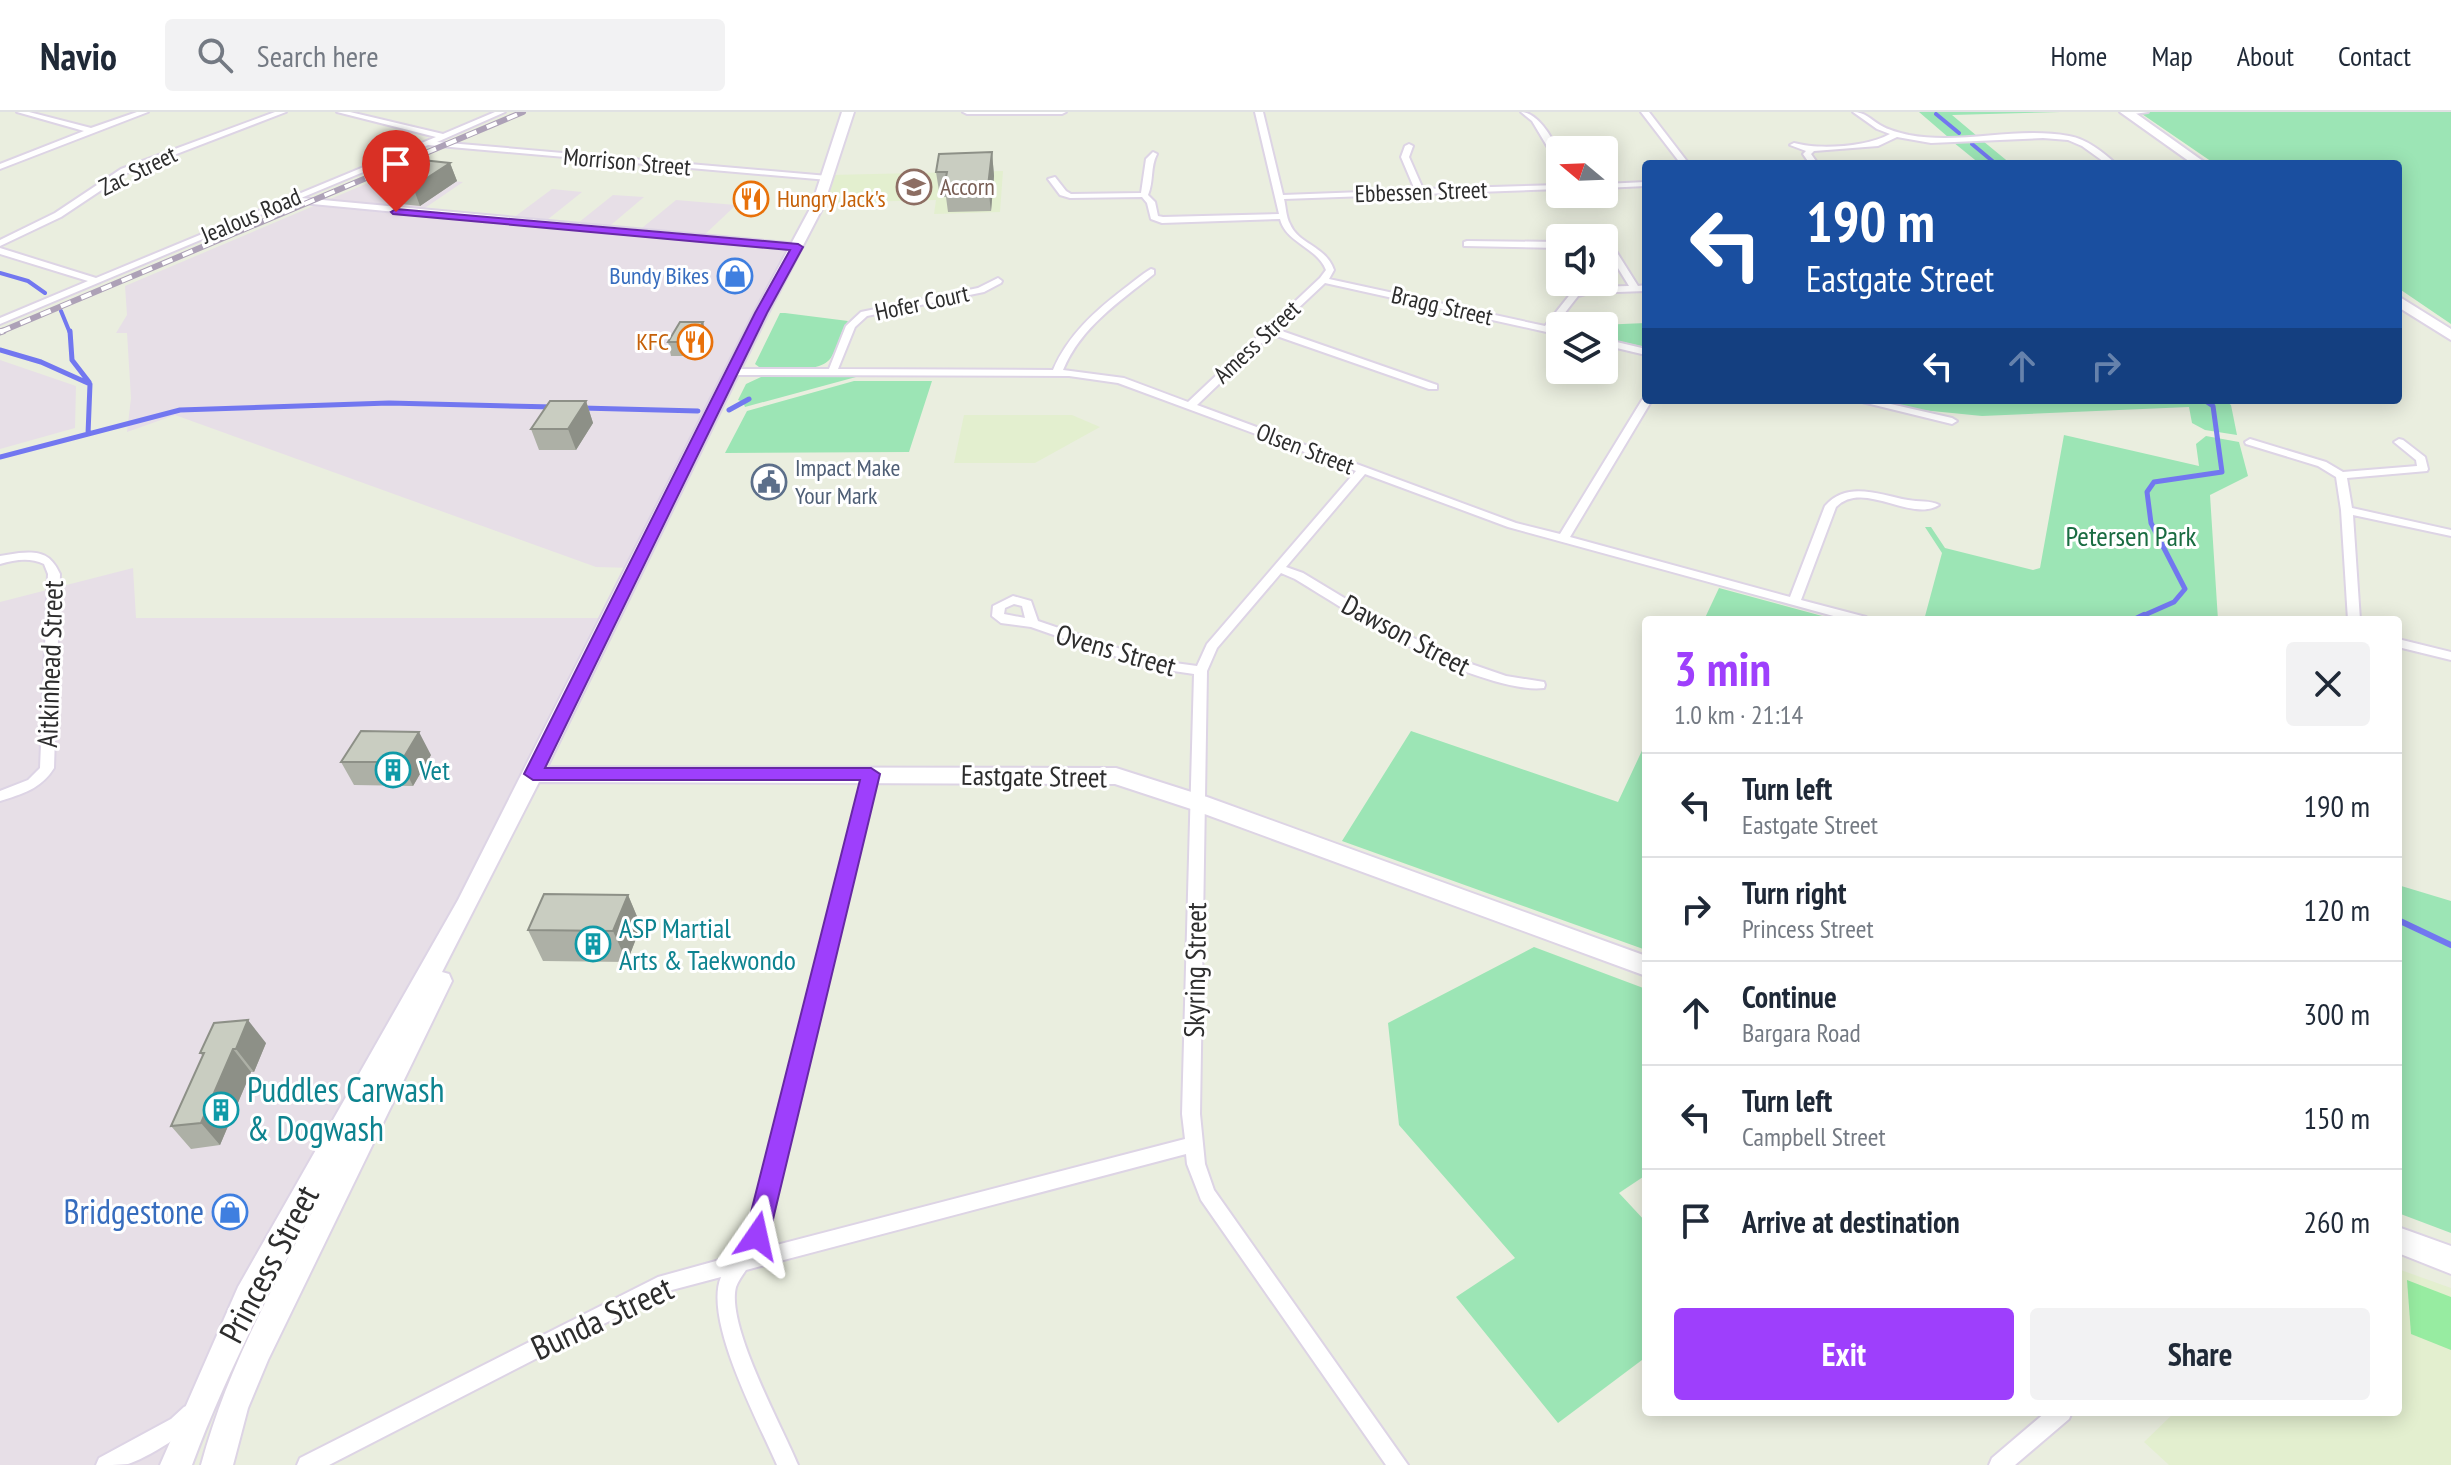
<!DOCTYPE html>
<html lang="en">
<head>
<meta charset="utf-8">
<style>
	:root { --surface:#fff; --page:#f2f2f3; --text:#1f2937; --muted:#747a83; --line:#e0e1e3; --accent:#9e3ffc }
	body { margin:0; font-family:"PT Sans Narrow",sans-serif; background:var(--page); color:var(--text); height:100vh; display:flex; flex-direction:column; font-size:30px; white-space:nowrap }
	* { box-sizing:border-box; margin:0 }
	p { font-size:26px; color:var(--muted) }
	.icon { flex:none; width:44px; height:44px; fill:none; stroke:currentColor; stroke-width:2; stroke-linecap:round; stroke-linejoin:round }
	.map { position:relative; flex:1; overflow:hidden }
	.side { position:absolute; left:1642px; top:504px; width:760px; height:800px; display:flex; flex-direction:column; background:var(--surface); border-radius:8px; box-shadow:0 4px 20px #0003 }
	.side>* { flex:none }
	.guide { position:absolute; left:1642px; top:48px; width:760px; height:244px; border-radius:8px; box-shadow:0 4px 20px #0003; background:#1a4fa0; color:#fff; overflow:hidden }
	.needle { width:52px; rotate:289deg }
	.tools { position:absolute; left:1546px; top:24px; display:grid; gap:16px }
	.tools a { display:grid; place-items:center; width:72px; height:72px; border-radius:8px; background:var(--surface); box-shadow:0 4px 20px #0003; font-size:40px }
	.pin { position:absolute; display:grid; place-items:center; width:68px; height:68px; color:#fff; margin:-82px -34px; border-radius:50% 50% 50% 0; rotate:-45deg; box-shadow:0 0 8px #0007 }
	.pin .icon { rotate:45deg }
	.me { position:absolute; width:88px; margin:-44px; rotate:11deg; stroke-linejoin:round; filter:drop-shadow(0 0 6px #0008) }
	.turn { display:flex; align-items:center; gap:28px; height:168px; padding:0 32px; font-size:36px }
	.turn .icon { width:104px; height:104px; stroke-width:2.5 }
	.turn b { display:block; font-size:56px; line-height:68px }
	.lanes { display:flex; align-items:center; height:76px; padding:0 32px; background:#0003; justify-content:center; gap:40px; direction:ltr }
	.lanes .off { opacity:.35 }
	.round { display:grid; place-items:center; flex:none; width:84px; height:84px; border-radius:8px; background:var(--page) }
	.headline { display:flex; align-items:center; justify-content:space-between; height:136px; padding:0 32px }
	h1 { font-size:48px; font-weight:600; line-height:60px; color:var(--accent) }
	.primary-button { display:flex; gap:16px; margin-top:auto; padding:16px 32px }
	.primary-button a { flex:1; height:92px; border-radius:8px; background:var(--accent); color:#fff; font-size:32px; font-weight:600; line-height:92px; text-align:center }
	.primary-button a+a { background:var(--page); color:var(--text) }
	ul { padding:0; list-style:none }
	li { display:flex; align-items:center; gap:24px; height:104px; padding:0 32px; border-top:2px solid var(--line) }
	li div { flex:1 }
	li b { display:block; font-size:30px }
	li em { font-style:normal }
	header { display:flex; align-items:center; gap:48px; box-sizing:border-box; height:112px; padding:0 40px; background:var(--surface); border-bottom:2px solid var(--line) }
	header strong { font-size:38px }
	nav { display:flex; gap:44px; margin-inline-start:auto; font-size:28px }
	.search { width:560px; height:72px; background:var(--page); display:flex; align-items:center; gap:20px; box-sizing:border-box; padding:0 28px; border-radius:8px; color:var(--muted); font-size:30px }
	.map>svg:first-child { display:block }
</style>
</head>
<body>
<header>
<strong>Navio</strong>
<div class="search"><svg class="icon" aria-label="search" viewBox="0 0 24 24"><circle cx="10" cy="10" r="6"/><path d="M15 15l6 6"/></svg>Search here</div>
<nav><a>Home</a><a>Map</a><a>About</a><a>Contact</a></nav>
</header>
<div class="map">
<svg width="2451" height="1353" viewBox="0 0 2451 1353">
	<rect width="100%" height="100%" fill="#eaeedf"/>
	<path fill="#e7dfe7" d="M387 63 463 70 419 100 509 109 552 77 582 80 542 112 573 115 613 83 644 85 605 118 636 121 676 88 736 93 701 126 799 134 633 456 596 455 175 303 127 320 131 286 127 221H116L127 203 125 174Z
		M0 248 76 274 75 316 0 337Z
		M133 456 136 506H611L226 1257 207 1304 194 1353H0V490Z"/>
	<path fill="#e3efcf" d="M1003 59 1000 100 934 102 936 88 820 91 830 63Z
		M964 303H1072L1100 315 1035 351H954Z
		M2398 1157 2451 1176V1353H2169L2144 1330 2175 1300H2398Z"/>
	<path fill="#9ce5b5" d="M1919 0H2060L1952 3 1977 24 1948 25Z
		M2139 0H2451V212L2398 176V52H2215Z
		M1983 29 2011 52H1980L1953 30Z
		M780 201H785L848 209C840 219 839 233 832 244 822 263 777 257 759 255L755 252Z
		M1646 211V235L1604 226V214H1576Z
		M761 265H856L745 295 743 290 738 288 746 272Z
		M854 269H932L909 340 725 341 747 299Z
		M1880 288H2224L2231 293 2237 323 2205 318 2192 311 2189 295 1982 304 1922 298Z
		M2064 323 2199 354 2196 332 2206 324 2239 330 2248 364 2210 383 2218 508H1924L1942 441 1925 415H1931L1945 436 2033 458 2040 456Z
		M1719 476 1837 508H1704Z
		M1411 619 1618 690 1646 630V838L1342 729Z
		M2398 773 2451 789V1121L2398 1101Z
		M1534 835 1646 877V1063L1619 1081 1646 1110V1245L1558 1311 1456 1185 1515 1146 1399 1013 1388 911Z"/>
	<path fill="#97eca1" d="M2407 1168 2451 1185V1238L2411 1222Z"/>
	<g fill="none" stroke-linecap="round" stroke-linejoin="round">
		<path stroke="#7277f0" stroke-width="4" d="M1936 2 1959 21
			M1972 32 1996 52
			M0 161 28 169 45 181
			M61 199 70 221"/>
		<path stroke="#7277f0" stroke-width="5" d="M70 219 72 248 89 270
			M0 238 41 250 90 272 88 322
			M582 296 698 299
			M729 298 749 287
			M0 345 180 298 389 291 554 295
			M2140 505 2174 490 2185 477 2151 411 2147 380 2154 370 2222 360 2213 294 2204 288"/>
		<path stroke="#7277f0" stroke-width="6" d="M2134 508 2144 503
			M2398 808 2451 833"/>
		<g stroke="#ddd4e5" stroke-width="4">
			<path id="street" d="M17 0H29L91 16 137 0H148L0 57V52L84 19Z
				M275 0H286L127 61 61 105 0 134V128L55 101 121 57Z
				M337 0H350L443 22 495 0H505L437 30 828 64 832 66 828 68 428 33 301 86 798 132 802 135 798 138 291 90 0 212V206L88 169 0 142V136L96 166 436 25Z
				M963 0H1066L1062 2H967Z
				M1255 0H1263L1283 83 1415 78 1401 45 1405 34 1409 32 1413 34 1409 45 1423 77 1560 73V77L1284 87C1286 95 1286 105 1290 112 1298 132 1326 134 1334 158L1329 167 1545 214 1572 180 1588 175 1629 174 1610 143 1604 139V132L1616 139 1638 174 1646 173V179L1589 181 1578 184 1553 216 1560 217V223L1325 171 1276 217 1437 273V277H1429L1271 222 1197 293 1516 411 1560 422 1642 288 1646 285V288H1652L1570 425 1790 485 1825 394C1847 368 1880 383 1908 388 1918 390 1931 388 1939 393 1911 411 1863 367 1836 395L1801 488 1866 505 1868 508H1848L1508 415 1365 362 1286 455 1303 461 1389 513 1448 544 1506 564 1544 570 1545 573 1544 576C1528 578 1509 573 1494 569 1421 548 1359 506 1295 467L1281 461 1217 536 1207 559 1200 1002 1205 1052 1214 1078 1408 1353H1386L1201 1088 1187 1052 1186 1042 746 1158C742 1164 738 1169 736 1175 726 1214 782 1314 798 1353H777C759 1311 703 1208 721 1165L668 1179 329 1353H297L300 1346 658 1165 734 1144 748 1124 866 659 871 657 878 662 766 1124 761 1137 1185 1027 1182 1002 1194 562 1146 555 1031 515 1001 511 992 504 993 494 1013 484 1031 489 1038 509 1153 548 1197 554 1207 532 1356 359 1118 271 1069 264 734 263 729 260 734 257H829L846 214 861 200 978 176 998 166 1002 169 1001 171 984 180 867 204 855 215 838 257 1053 258C1068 223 1095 199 1125 176 1133 170 1142 162 1151 157L1154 158V162C1119 190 1081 215 1063 258L1124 266 1188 290 1320 166 1326 158C1317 135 1286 131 1280 107L1162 111 1151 107 1147 91 1142 85 1070 86 1060 83 1048 67 1055 65 1066 79 1071 82 1141 81 1146 47 1153 40 1157 42C1150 55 1154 69 1148 83L1155 90 1158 104 1163 105 1279 102ZM1014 492 1022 494 1025 506 1004 502 1005 496Z
				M1521 0C1539 0 1560 35 1560 51L1556 49 1532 9Z
				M1641 0H1649L1689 52H1681Z
				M1853 0C1865 0 1870 7 1880 13 1888 18 1900 21 1909 23 1962 33 2016 14 2069 24 2087 27 2103 40 2116 52H2107L2082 34 2068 28 2043 26 1931 31 1897 25 1878 34 1814 39 1811 42 1818 52H1810L1803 42 1806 39 1790 33 1794 31C1819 38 1867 35 1890 22L1877 17Z
				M2124 0H2148L2127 3Z
				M1646 70V74L1604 76V72Z
				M1467 129 1560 130V136L1464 134V130Z
				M1604 227 1646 237V243L1604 233Z
				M1854 288H1873L1952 306 1957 309 1952 312Z
				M2250 327 2326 350 2343 360 2417 354 2416 348 2394 330 2399 327 2403 328 2425 345 2428 357 2427 359 2347 366 2352 396 2451 418V424L2353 403 2360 508H2348L2341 398 2336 365 2318 354 2246 332 2245 330Z
				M19 441C40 439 51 442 60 462L54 656C41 677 22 682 0 689V679L28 668 40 656 48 462 44 452C29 445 15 448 0 452V444Z
				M2398 527 2451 540V548L2398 535Z
				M191 1292 198 1295 201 1302C194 1318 145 1347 128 1352 119 1353 105 1353 96 1353L99 1346 171 1307 184 1295Z
				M2046 1300H2072L2069 1307 2015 1353H1989L1992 1346Z"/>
		</g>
		<g stroke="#ddd4e5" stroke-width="4">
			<path id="secondary" d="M842 0H854L823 95 768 201 547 655 1116 656 1207 685 1646 844V864L1191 697 1115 672 539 670 442 860 449 862 452 869 268 1248 248 1296 233 1353H201C228 1254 274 1173 321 1083 273 1171 227 1259 192 1353H160L238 1175 458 788 754 201 811 95Z
				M2120 0H2134L2207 52H2193Z
				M2398 184 2451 217V228L2398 195Z
				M2398 1115 2451 1134V1162L2398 1141Z"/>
		</g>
		<use href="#street" fill="#fff" fill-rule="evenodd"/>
		<use href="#secondary" fill="#fff" fill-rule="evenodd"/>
		<g stroke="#ada1b7" stroke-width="6">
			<path id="rail-far1" d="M0 220 523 0"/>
		</g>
		<g stroke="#ada1b7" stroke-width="7">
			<path id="rail" d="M0 220 3 219"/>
		</g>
		<use href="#rail-far1" stroke="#fff" stroke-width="4" stroke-dasharray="11" stroke-linecap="butt"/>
		<use href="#rail" stroke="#fff" stroke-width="5" stroke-dasharray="14" stroke-linecap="butt"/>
	</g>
	<path fill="#adb0a6" d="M992 40 994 64 991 99 948 100 946 85H940L936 60Z
		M450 51 457 69 420 94 391 91 384 73Z
		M707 224 695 244H671L668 230Z
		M586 289 593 311 576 338H539L531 317Z
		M431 643 413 674 354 673 341 650Z
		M628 783 641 814 627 850 543 849 528 818Z
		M266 931 254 960H251L220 1033 191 1037 171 1014 203 944 200 941Z"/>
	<path fill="#8d9087" d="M992 40 994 64 991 99 988 74Z
		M450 51 457 69 420 94 413 75Z
		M703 210 707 224 695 244 692 230Z
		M586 289 593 311 576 338 568 317Z
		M419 620 431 643 413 674 401 650Z
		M628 783 641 814 627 850 613 819Z
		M248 908 266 931 254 960 236 937Z
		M233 937 251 960 220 1033 201 1011Z"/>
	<path fill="#c9cdc1" stroke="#8d9087" stroke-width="2" d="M992 40 988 74 944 75 947 60H936L939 42Z
		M422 48 450 51 413 75 384 73Z
		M680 210H703L692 230H668Z
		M550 289H586L568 317H531Z
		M361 619 419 620 401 650H341Z
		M544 782 628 783 613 819 528 818Z
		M248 908 236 937H233L201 1011 171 1014 204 941H200L214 911Z"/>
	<path fill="#9e3ffc" stroke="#6729a4" stroke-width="2" d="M396 97 798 132 803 135 767 201 545 656H871L880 662 769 1124 765 1132 757 1135 749 1132 745 1124 860 668H533L524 662 755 201 790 138 393 102 391 100Z"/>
	<defs>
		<g id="school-ring" transform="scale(1.8)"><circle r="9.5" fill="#fff" stroke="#8d6e63" stroke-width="1.5"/><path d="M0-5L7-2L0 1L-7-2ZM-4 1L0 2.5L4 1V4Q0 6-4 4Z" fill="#8d6e63"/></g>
		<g id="restaurant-ring" transform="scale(1.8)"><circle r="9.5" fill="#fff" stroke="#e8710a" stroke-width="1.5"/><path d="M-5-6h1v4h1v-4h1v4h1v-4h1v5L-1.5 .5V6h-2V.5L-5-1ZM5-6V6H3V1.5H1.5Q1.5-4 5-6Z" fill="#e8710a"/></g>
		<g id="shop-ring" transform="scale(1.8)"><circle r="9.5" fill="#fff" stroke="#3f7fe0" stroke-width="1.5"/><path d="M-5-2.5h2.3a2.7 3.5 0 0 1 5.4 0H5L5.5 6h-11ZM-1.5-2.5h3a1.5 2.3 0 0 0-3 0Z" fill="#3f7fe0"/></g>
		<g id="civic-ring" transform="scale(1.8)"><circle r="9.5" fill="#fff" stroke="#5c6f8a" stroke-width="1.5"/><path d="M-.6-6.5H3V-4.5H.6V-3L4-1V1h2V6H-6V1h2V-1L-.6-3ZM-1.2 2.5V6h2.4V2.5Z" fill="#5c6f8a"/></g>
		<g id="building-ring" transform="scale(1.8)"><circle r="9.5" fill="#fff" stroke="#0f9aa8" stroke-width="1.5"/><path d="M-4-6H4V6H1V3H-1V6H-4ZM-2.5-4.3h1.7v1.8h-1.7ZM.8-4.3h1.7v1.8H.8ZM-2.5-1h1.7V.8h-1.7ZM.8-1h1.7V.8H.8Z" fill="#0f9aa8"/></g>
	</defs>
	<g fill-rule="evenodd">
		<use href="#school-ring" x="914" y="75"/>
		<use href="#restaurant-ring" x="751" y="87"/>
		<use href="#shop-ring" x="735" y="164"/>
		<use href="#restaurant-ring" x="695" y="230"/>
		<use href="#civic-ring" x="769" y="370"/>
		<use href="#building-ring" x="393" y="658"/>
		<use href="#building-ring" x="593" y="832"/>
		<use href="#building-ring" x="221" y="998"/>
		<use href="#shop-ring" x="230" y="1100"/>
	</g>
	<g text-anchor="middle" stroke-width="6" stroke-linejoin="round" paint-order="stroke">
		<g font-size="24" fill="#2d2d2d" stroke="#fff">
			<text transform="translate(627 50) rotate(5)" y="8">Morrison Street</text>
			<text transform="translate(138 59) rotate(-26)" y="8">Zac Street</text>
			<text transform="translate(1421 80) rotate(-2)" y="8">Ebbessen Street</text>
			<text transform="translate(251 104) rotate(-23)" y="8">Jealous Road</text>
			<text transform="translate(922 191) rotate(-12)" y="8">Hofer Court</text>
			<text transform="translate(1442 194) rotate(13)" y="8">Bragg Street</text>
			<text transform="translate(1257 230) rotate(-43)" y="8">Amess Street</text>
			<text transform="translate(1305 337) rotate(21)" y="8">Olsen Street</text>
		</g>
		<g font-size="24" fill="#785e54" stroke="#fff" text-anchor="start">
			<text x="940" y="83">Accorn</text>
		</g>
		<g font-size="24" fill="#c56008" stroke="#fff" text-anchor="start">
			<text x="777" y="95">Hungry Jack's</text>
			<text x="669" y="238" text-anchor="end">KFC</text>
		</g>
		<g font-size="24" fill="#366cbe" stroke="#fff" text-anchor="end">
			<text x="709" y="172">Bundy Bikes</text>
		</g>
		<g font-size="24" fill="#4e5e75" stroke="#fff" text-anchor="start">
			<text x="795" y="364">Impact Make<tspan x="795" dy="28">Your Mark</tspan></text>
		</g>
		<g font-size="28" fill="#1a6c42" stroke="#fff">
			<text x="2131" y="434">Petersen Park</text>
		</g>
		<g font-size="28" fill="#2d2d2d" stroke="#fff">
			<text transform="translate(1406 523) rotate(28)" y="10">Dawson Street</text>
			<text transform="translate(1116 538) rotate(16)" y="10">Ovens Street</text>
			<text transform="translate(50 552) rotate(-88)" y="10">Aitkinhead Street</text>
			<text transform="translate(1034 664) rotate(1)" y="10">Eastgate Street</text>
			<text transform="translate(1195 858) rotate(-89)" y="10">Skyring Street</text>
		</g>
		<g font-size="28" fill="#0d838f" stroke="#fff" text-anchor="start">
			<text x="419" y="668">Vet</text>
			<text x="619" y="826">ASP Martial<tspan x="619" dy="32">Arts &amp; Taekwondo</tspan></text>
		</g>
		<g font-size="34" fill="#0d838f" stroke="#fff" text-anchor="start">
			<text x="247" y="990">Puddles Carwash<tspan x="247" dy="39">&amp; Dogwash</tspan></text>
		</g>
		<g font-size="34" fill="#366cbe" stroke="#fff" text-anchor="end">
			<text x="204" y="1112">Bridgestone</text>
		</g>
		<g font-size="34" fill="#2d2d2d" stroke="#fff">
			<text transform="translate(269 1152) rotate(-62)" y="12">Princess Street</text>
			<text transform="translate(602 1206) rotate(-25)" y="12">Bunda Street</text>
		</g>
	</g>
</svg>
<div class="tools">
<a><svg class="needle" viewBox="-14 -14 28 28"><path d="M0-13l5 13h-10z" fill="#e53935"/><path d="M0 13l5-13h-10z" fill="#747a83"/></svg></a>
<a><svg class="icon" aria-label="sound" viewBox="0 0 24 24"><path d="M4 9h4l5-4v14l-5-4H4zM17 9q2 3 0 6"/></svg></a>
<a><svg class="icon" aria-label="layers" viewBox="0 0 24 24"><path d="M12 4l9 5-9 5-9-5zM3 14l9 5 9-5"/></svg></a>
</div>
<div class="pin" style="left:396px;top:100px;background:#d93025"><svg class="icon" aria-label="arrive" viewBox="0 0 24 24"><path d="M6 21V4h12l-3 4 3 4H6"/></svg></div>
<svg class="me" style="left:757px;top:1124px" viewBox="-20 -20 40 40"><path d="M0-17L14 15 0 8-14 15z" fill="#9e3ffc" stroke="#fff" stroke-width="4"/></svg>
<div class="guide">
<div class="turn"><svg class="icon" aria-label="left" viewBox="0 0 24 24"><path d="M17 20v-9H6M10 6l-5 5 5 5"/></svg><div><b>190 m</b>Eastgate Street</div></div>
<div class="lanes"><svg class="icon" aria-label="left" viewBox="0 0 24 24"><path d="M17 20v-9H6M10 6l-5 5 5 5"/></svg><svg class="icon off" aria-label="ahead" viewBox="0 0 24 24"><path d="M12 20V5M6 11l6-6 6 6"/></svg><svg class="icon off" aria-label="right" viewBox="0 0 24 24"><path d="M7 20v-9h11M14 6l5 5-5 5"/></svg></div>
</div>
<section class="side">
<div class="headline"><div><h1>3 min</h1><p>1.0 km · 21:14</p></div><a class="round"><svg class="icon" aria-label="close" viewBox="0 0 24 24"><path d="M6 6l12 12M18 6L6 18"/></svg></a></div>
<ul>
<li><svg class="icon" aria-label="left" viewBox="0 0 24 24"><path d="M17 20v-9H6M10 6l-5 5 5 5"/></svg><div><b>Turn left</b><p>Eastgate Street</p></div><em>190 m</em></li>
<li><svg class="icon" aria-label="right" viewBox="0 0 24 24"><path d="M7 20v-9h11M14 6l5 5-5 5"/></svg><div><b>Turn right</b><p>Princess Street</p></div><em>120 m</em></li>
<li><svg class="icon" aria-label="ahead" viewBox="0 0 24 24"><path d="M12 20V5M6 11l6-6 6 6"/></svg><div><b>Continue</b><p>Bargara Road</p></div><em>300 m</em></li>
<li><svg class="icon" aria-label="left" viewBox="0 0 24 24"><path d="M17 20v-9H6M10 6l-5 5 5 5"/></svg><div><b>Turn left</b><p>Campbell Street</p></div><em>150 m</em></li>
<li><svg class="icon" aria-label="arrive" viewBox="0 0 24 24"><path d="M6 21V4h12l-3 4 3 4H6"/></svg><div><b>Arrive at destination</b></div><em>260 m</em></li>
</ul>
<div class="primary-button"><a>Exit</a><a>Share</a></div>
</section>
</div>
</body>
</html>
